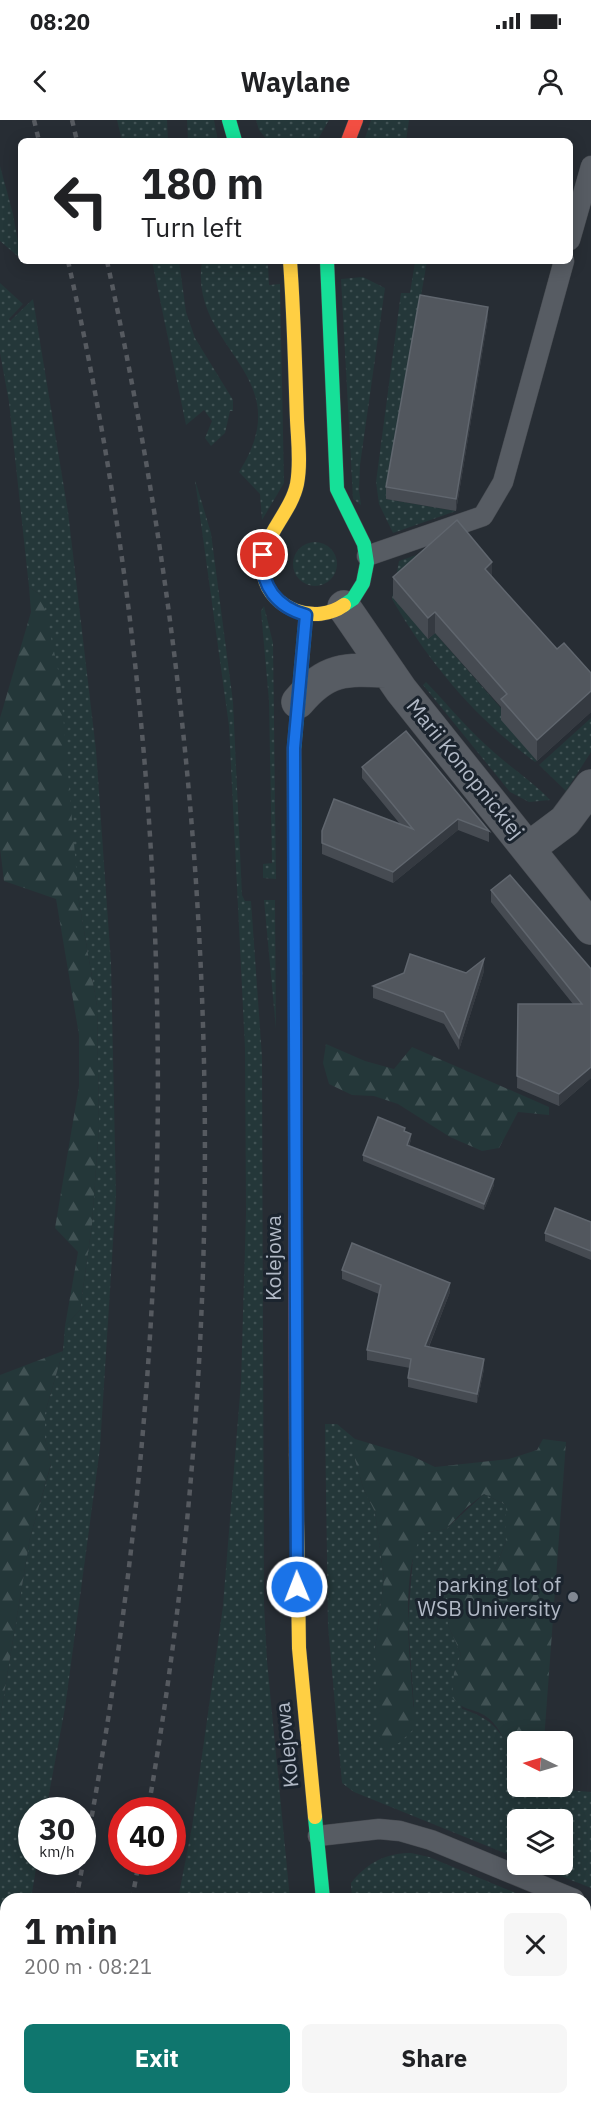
<!DOCTYPE html>
<html lang="en">
<head>
<meta charset="utf-8">
<style>
	:root { --surface:#fff; --page:#f6f6f6; --text:#202124; --muted:#757577; --accent:#0f766e }
	body { margin:0; font-family:"IBM Plex Sans",sans-serif; background:var(--page); color:var(--text); height:100vh; display:flex; flex-direction:column; font-size:22px; white-space:nowrap }
	* { box-sizing:border-box; margin:0 }
	p { font-size:20px; color:var(--muted) }
	.icon { flex:none; width:33px; height:33px; fill:none; stroke:currentColor; stroke-width:2; stroke-linecap:round; stroke-linejoin:round }
	.map { position:relative; flex:1; overflow:hidden }
	.side { position:absolute; left:0px; top:1773px; width:591px; height:212px; display:flex; flex-direction:column; background:var(--surface); border-radius:18px 18px 0 0; box-shadow:0 3px 15px #0003 }
	.side>* { flex:none }
	.hud { position:absolute; left:18px; top:18px; width:555px; height:126px; border-radius:9px; box-shadow:0 3px 15px #0003; background:#fff; color:var(--text); overflow:hidden }
	.needle { width:39px; rotate:275deg }
	.buttons { position:absolute; left:507px; top:1611px; display:grid; gap:12px }
	.buttons a { display:grid; place-items:center; width:66px; height:66px; border-radius:9px; background:var(--surface); box-shadow:0 3px 15px #0003; font-size:30px }
	.speed { position:absolute; left:18px; top:1677px; display:flex; gap:12px; font-size:30px; font-weight:700; text-align:center }
	.speed>* { display:grid; place-content:center; width:78px; height:78px; border-radius:50%; background:var(--surface); box-shadow:0 3px 15px #0003; line-height:1 }
	.speed small { font-size:15px; font-weight:400 }
	.speed .limit { border:9px solid #d22; background:#fff; color:#111 }
	.pin { position:absolute; display:grid; place-items:center; width:51px; height:51px; color:#fff; margin:-26px; border:3px solid #fff; border-radius:50%; box-shadow:0 2px 6px #0007 }
	.me { position:absolute; width:66px; margin:-33px; rotate:359deg; stroke-linejoin:round; filter:drop-shadow(0 0 4px #0008) }
	.turn { display:flex; align-items:center; gap:21px; height:126px; padding:0 24px; font-size:27px }
	.turn .icon { width:78px; height:78px; stroke-width:2.5 }
	.turn b { display:block; font-size:42px; line-height:51px }
	.round { display:grid; place-items:center; flex:none; width:63px; height:63px; border-radius:9px; background:var(--page) }
	.head { display:flex; align-items:center; justify-content:space-between; height:102px; padding:0 24px }
	h1 { font-size:36px; font-weight:800; line-height:45px }
	.action { display:flex; gap:12px; margin-top:auto; padding:12px 24px }
	.action a { flex:1; height:69px; border-radius:9px; background:var(--accent); color:#fff; font-size:24px; font-weight:800; line-height:69px; text-align:center }
	.action a+a { background:var(--page); color:var(--text) }
	.status { display:flex; justify-content:space-between; align-items:center; height:42px; padding:0 30px; background:var(--surface); direction:ltr }
	.status svg { height:16px; fill:currentColor }
	header { display:flex; justify-content:space-between; align-items:center; height:78px; padding:0 24px; background:var(--surface); font-size:27px; font-weight:800 }
	.map>svg:first-child { display:block }
</style>
</head>
<body>
<div class="status"><b>08:20</b><svg viewBox="0 0 49 12"><path d="M0 12V9h3v3zM5 12V6h3v6zM10 12V3h3v9zM15 12V0h3v12zM26 1h20v11H26zM47 4h2v5h-2z"/></svg></div>
<header><svg class="icon" aria-label="back" viewBox="0 0 24 24"><path d="M15 5l-7 7 7 7"/></svg>Waylane<svg class="icon" aria-label="person" viewBox="0 0 24 24"><circle cx="12" cy="8" r="4"/><path d="M4 21q1-7 8-7t8 7"/></svg></header>
<div class="map">
<svg width="591" height="1984" viewBox="0 0 591 1984">
	<defs>
		<pattern id="grass-dots" width="8" height="8" patternUnits="userSpaceOnUse" patternTransform="scale(1.5)"><rect width="8" height="8" fill="#243739"/><path d="M2 2h.1M6 6h.1" fill="none" stroke="#415254" stroke-width="1.8" stroke-linecap="round"/></pattern>
		<pattern id="forest-firs" width="22" height="20" patternUnits="userSpaceOnUse" patternTransform="scale(1.5)"><rect width="22" height="20" fill="#243739"/><path d="M5 1l3.5 6h-7zM16 11l3.5 6h-7z" fill="#415254"/></pattern>
	</defs>
	<rect width="100%" height="100%" fill="#272d34"/>
	<path fill="url(#grass-dots)" d="M117 0H167L168 21H122Z
		M187 0H214L218 21H188Z
		M256 0H329L317 21H268L259 10Z
		M371 0H409L406 21H364Z
		M0 46 13 94 21 139 0 121Z
		M152 141H179L186 192 195 218 233 280V291H230L225 313 211 326 205 318 212 301 204 290 186 305Z
		M202 141H252L268 145 269 165 280 164 284 363 262 400 260 374 239 352C302 253 188 230 202 141Z
		M412 141H427L386 379 456 391 393 413 379 384 376 362 401 173H410L415 142Z
		M363 157 385 168 360 345 359 370 361 385 353 379 341 159Z
		M0 163 23 184 9 199 10 201 33 179 68 392 96 630 111 843 116 1075 100 1328 65 1588 46 1690H32V1742H37L31 1779H6V1882L0 1905V1598L30 1418 51 1345 45 1318V1293L63 1231 65 1206 80 1190 92 1104 99 1006 97 886 79 782 42 476 29 467 9 282 0 233Z
		M195 360 211 413 233 582 242 775 245 781H251L262 937 264 1484 267 1541 290 1779H178L192 1707 223 1486 241 1262 246 1094 245 928 229 606Z
		M457 421 428 519 435 513 507 595 537 641 535 642C475 598 429 543 392 479L399 441Z
		M293 444a22 22 0 1 1 44 0a22 22 0 1 1-44 0Z
		M264 486 273 523 276 759 263 758V744L272 743 269 581 261 491Z
		M426 562C451 588 468 610 496 634 514 650 533 662 550 680L529 682 510 672 423 565Z
		M591 598V632L566 671 539 645Z
		M264 780H275L276 909Z
		M325 1304H337L355 1319V1340L364 1370 375 1392 384 1459 375 1529 414 1588 408 1501 414 1425 423 1413 446 1409 484 1374 506 1385V1421L494 1452 462 1457 448 1505 461 1534 454 1553 462 1589C496 1599 509 1618 513 1652L517 1653 518 1666 591 1672V1768L533 1745 562 1744V1700H518L517 1738 354 1672 342 1663 328 1506Z
		M411 1733 429 1737 530 1779H352L351 1763C367 1743 385 1733 411 1733Z
		M585 1802 591 1804V1979L589 1984H526V1979L585 1978Z
		M135 1978H285V1979L284 1984H134Z"/>
	<path fill="url(#forest-firs)" d="M29 467 42 476 60 559 79 782 97 886 99 1006 92 1104 80 1190 65 1206 78 1132 55 1108 79 966V915L56 779 4 761 0 728V598L31 492Z
		M326 924 365 941 394 949 412 927 549 987V995L518 992 499 1028 482 1031 450 1017 398 984 374 976 352 975 329 964 323 943Z
		M63 1231 45 1293V1318L51 1344 30 1418 0 1598V1255Z
		M355 1319 412 1336 435 1347 509 1339 537 1330 543 1319 566 1322 544 1621 518 1622 517 1653H513C511 1633 502 1606 484 1595 470 1587 465 1592 452 1577L454 1553 461 1534 448 1505 447 1473 462 1457 494 1452 506 1421V1385L484 1374 466 1388 446 1409 424 1413C396 1448 413 1562 415 1608L399 1623 384 1629 378 1614 375 1529 384 1459 375 1392 364 1370 355 1340Z"/>
	<g fill="none" stroke-linecap="round" stroke-linejoin="round">
		<g stroke="#45494f" stroke-width="21">
			<path id="lane" d="M570 120 591 46
				M367 436 483 396 503 362 564 141
				M318 1716 379 1709 400 1711 431 1720 574 1779"/>
		</g>
		<g stroke="#45494f" stroke-width="34">
			<path id="street" d="M344 487 401 570 591 808
				M298 582C326 548 345 549 387 551
				M529 728 565 701 591 666"/>
		</g>
		<g stroke="#45494f" stroke-width="15">
			<path id="fast" d="M229 0 235 21
				M327 141 337 369 364 424 367 443 363 463 353 479 344 485
				M295 853 294 629 306 495
				M315 1697 323 1779
				M318 1978V1984"/>
		</g>
		<g stroke="#45494f" stroke-width="15">
			<path id="slow" d="M290 141C294 194 295 247 297 300 298 321 301 343 297 364 290 397 255 421 264 456 271 490 316 505 344 485
				M296 1335 299 1528 315 1697"/>
		</g>
		<g stroke="#45494f" stroke-width="15">
			<path id="jam" d="M348 21 356 0
				M295 853 296 1335"/>
		</g>
		<use href="#lane" stroke="#575c63" stroke-width="20"/>
		<use href="#street" stroke="#575c63" stroke-width="33"/>
		<use href="#fast" stroke="#16e098" stroke-width="14"/>
		<use href="#slow" stroke="#ffcf43" stroke-width="14"/>
		<use href="#jam" stroke="#f24e42" stroke-width="14"/>
		<path stroke="#565a60" stroke-width="4.5" stroke-dasharray="6 6" stroke-linecap="butt" d="M34 0 39 21
			M72 0 77 21
			M68 141C189 678 184 1240 76 1779
			M107 141C219 654 238 1172 148 1690
			M132 1779 139 1742
			M27 1984 28 1978
			M85 1984 87 1978"/>
	</g>
	<path fill="#464b52" d="M488 198 456 391 386 379V367Z
		M393 457H492L557 529 591 553V592L537 641 501 600V587L435 513 428 519 393 478Z
		M362 647 489 711V722L458 710 393 763 322 734V711L400 704 362 658Z
		M491 770 591 849V958L559 986 517 968 518 884H573L491 782Z
		M484 851 459 930 444 904 373 878V866Z
		M405 1011 411 1020 409 1026 494 1065 484 1090 363 1041V1035Z
		M591 1102V1140L545 1121V1113Z
		M342 1150 450 1172 429 1227 484 1249 477 1283 408 1267V1258L410 1248 367 1240V1230L379 1174 342 1159Z"/>
	<path fill="#353a41" d="M488 187V198L456 391V379Z
		M492 442V463L485 449Z
		M435 492V513L428 519V498Z
		M591 571V592L537 641V620Z
		M458 699V710L393 763V752Z
		M484 839V851L459 930V918Z
		M591 947V958L559 986V974Z
		M411 1014V1020L407 1031V1025Z
		M494 1059V1065L484 1090V1084Z
		M450 1163V1172L425 1236V1226Z
		M484 1239V1249L477 1283V1274Z"/>
	<path fill="#52575e" stroke="#60666e" stroke-width="1.5" d="M420 175 488 187 456 379 386 367Z
		M457 400 492 442 485 449 557 529 564 523 591 553V571L537 620 501 579 507 574 435 492 428 498 393 457Z
		M406 611 489 711 458 699 393 752 322 723V711L334 679 413 709 362 647Z
		M510 755 591 849V947L559 974 517 956 518 884H582L491 770Z
		M410 834 466 853 484 839 459 918 444 892 373 866 404 853Z
		M378 997 405 1008 404 1011 411 1014 407 1025 494 1059 484 1084 363 1035Z
		M555 1088 591 1102V1131L545 1113Z
		M352 1123 450 1163 425 1226 484 1239 477 1274 408 1258 411 1239 367 1230 381 1165 342 1150Z"/>
	<g fill="none" stroke-linecap="round" stroke-linejoin="round">
		<g stroke="#114b97" stroke-width="15">
			<path id="route" d="M263 435C260 466 277 487 306 495L294 628 297 1467"/>
		</g>
		<use href="#route" stroke="#1a73e8" stroke-width="10"/>
	</g>
	<circle fill="#818893" stroke="#1b242e" stroke-width="2" cx="573" cy="1477" r="6"/>
	<g text-anchor="middle" stroke-width="6" stroke-linejoin="round" paint-order="stroke">
		<g font-size="21" fill="#b1b9c6" stroke="#1b242e">
			<text transform="translate(465 649) rotate(51)" y="7">Marii Konopnickiej</text>
			<text transform="translate(274 1138) rotate(-90)" y="7">Kolejowa</text>
			<text transform="translate(287 1625) rotate(-96)" y="7">Kolejowa</text>
		</g>
		<g font-size="21" fill="#b1b9c6" stroke="#1b242e" text-anchor="end">
			<text x="561" y="1472">parking lot of<tspan x="561" dy="24">WSB University</tspan></text>
		</g>
	</g>
</svg>
<div class="buttons">
<a><svg class="needle" viewBox="-14 -14 28 28"><path d="M0-13l5 13h-10z" fill="#e53935"/><path d="M0 13l5-13h-10z" fill="#757577"/></svg></a>
<a><svg class="icon" aria-label="layers" viewBox="0 0 24 24"><path d="M12 4l9 5-9 5-9-5zM3 14l9 5 9-5"/></svg></a>
</div>
<div class="speed"><div>30<small>km/h</small></div><div class="limit">40</div></div>
<div class="pin" style="left:263px;top:435px;background:#d93025"><svg class="icon" aria-label="arrive" viewBox="0 0 24 24"><path d="M6 21V4h12l-3 4 3 4H6"/></svg></div>
<svg class="me" style="left:297px;top:1467px" viewBox="-20 -20 40 40"><circle r="17" fill="#1a73e8" stroke="#fff" stroke-width="3"/><path d="M0-11L8 9 0 5-8 9z" fill="#fff"/></svg>
<div class="hud">
<div class="turn"><svg class="icon" aria-label="left" viewBox="0 0 24 24"><path d="M17 20v-9H6M10 6l-5 5 5 5"/></svg><div><b>180 m</b>Turn left</div></div>
</div>
<section class="side">
<div class="head"><div><h1>1 min</h1><p>200 m · 08:21</p></div><a class="round"><svg class="icon" aria-label="close" viewBox="0 0 24 24"><path d="M6 6l12 12M18 6L6 18"/></svg></a></div>
<div class="action"><a>Exit</a><a>Share</a></div>
</section>
</div>
</body>
</html>
